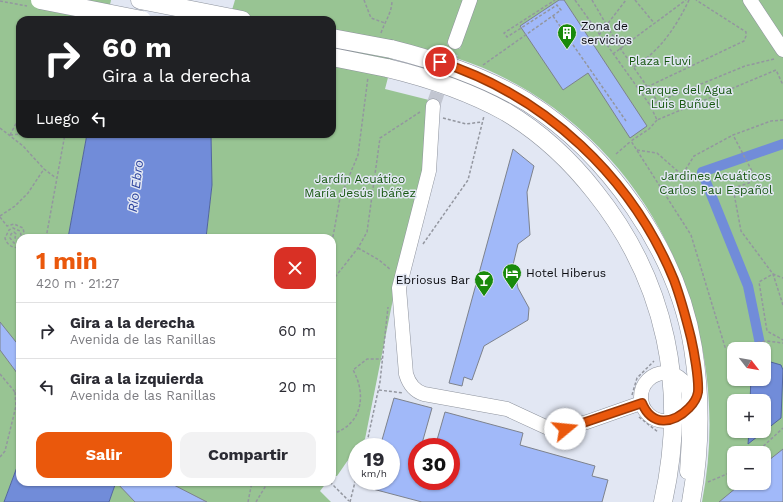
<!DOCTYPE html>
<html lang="es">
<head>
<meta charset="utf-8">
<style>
	:root { --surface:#fff; --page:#f2f2f3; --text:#2b2b33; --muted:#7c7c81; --line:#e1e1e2; --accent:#ea580c }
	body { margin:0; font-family:"Work Sans",sans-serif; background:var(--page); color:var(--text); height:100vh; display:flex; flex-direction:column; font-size:15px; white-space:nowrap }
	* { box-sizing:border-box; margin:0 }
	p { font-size:13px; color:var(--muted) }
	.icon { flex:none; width:22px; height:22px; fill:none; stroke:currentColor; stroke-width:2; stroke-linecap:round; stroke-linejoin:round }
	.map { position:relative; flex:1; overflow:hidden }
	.side { position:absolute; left:16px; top:234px; width:320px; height:252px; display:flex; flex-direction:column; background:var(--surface); border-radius:12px; box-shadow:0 1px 3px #0004 }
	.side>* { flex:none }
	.top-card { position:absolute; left:16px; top:16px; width:320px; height:122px; border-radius:12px; box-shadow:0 1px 3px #0004; background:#202124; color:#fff; overflow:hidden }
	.needle { width:26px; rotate:121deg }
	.fabs { position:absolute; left:727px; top:342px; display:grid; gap:8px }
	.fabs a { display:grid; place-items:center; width:44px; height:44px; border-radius:8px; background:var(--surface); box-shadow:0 1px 3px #0004; font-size:20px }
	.speed { position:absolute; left:348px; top:438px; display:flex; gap:8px; font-size:20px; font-weight:700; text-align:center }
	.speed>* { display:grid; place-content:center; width:52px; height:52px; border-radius:50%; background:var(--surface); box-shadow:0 1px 3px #0004; line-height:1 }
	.speed small { font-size:10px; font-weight:400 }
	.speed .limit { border:6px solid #d22; background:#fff; color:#111 }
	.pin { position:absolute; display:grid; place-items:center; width:34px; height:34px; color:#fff; margin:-17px; border:2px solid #fff; border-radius:50%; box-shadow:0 1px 4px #0007 }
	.me { position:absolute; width:44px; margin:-22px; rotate:73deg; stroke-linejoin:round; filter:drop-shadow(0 0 3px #0008) }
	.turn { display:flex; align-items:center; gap:14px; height:84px; padding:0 20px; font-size:18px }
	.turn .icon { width:52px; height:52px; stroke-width:2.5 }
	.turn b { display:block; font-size:28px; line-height:34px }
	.then { display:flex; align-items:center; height:38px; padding:0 20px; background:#0003; gap:8px; font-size:15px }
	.round { display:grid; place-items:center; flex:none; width:42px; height:42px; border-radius:12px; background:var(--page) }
	.summary { display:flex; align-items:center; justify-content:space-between; height:68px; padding:0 20px }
	h1 { font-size:24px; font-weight:700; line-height:30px; color:var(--accent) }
	.button { display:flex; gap:8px; margin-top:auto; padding:8px 20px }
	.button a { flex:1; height:46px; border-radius:12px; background:var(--accent); color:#fff; font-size:16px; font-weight:700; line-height:46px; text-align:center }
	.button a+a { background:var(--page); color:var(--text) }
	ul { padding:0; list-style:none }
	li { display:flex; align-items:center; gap:12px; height:56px; padding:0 20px; border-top:1px solid var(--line) }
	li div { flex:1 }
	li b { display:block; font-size:15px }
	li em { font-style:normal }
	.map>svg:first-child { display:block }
</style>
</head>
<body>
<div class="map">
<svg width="783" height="502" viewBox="0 0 783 502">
	<rect width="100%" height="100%" fill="#e2e7f3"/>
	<path fill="#98c493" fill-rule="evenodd" d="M0 0H113L109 20H20V134H87L68 238H20V459L4 502H0Z
		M233 0H783V502H702C734 340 663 165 516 84 479 63 438 51 397 43L385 89 429 100 425 168 400 264 365 439 357 447 337 476H332V238H206L212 185 211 134H332V20H227ZM734 349H764V379H734ZM734 401H764V431H734ZM734 453H764V483H734Z
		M116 482H327L320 491 331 502H109Z"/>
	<path fill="#718cd9" stroke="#52659c" d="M87 134H211L212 185 206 238H68Z
		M764 360 781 365 783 370 781 418 748 444 749 431H764V401H750L751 379H764Z
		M20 459V482H116L109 502H4Z"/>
	<path fill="#e2e7f3" d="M111 0H235L229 20H107Z"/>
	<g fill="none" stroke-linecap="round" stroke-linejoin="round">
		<path stroke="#718cd9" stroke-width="10" d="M761 349 748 286 702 172 783 144"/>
	</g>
	<path fill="#a1b9f9" stroke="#7d828c" d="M559 0H564L647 126 630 138 588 73 563 90 520 26Z
		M513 149 534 166 527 192 530 235 518 244 513 265 518 288 529 308 528 320 484 346 472 380 464 377 462 386 449 383Z
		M0 322 20 347V377L0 350Z
		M394 398 432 408 421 447H417V481H451V447H435L445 412 523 433 520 445 595 466 592 476 608 480 602 502H422L369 488 371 481H391V447H380Z
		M783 449V502H719L742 483H764V464Z
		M116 482H168L207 502H135Z"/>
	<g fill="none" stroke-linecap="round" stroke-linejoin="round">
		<path stroke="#c2c6d1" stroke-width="14" stroke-dasharray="14 7" stroke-linecap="butt" d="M433 106 455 42"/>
		<g stroke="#8e939d" stroke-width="15">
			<path id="minor" d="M750 0 783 50
				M455 42 470 0
				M433 106 429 171 399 288 406 374C409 384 414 391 424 394L507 409 548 428 559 429 587 422 641 403
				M641 397a24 24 0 1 1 48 0a24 24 0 1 1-48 0Z
				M687 472 689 438 688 401"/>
		</g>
		<g stroke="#8e939d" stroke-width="19">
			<path id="major" d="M140 0 242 20
				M391 49C439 61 485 77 527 102 608 153 678 252 693 348 701 398 700 452 691 502
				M387 68C429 78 468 91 506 112 541 133 570 160 595 192 667 282 688 390 663 502"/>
		</g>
		<path stroke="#93969f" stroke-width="1.5" stroke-dasharray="3 2" stroke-linecap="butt" d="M364 0 371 18 385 23
			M575 0 650 105
			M592 0 620 48 658 102
			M635 0 654 23
			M553 16 626 121
			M256 17 270 20
			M381 33C385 21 392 13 392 0
			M599 35 626 0
			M613 54 686 0
			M774 59 745 66 650 105 657 120 776 70 783 85
			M483 65 561 10 557 5 507 37 504 33 555 0
			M634 67C660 51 676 27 689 0
			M647 87 744 41 746 36V32L696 0
			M443 118 466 124 482 122
			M657 120 649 129 631 141 691 235 725 347 767 341 783 343
			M783 120 771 121 733 135 753 173 749 183 733 188 741 231 773 274 783 278
			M0 128 23 146 44 169
			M10 135 20 116
			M10 135 20 134
			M637 150 657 153 682 175 694 156 733 135
			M616 154 631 141
			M0 216 15 206 28 193 44 169 56 178
			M0 217 7 226 14 224 23 228 25 238
			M46 238 65 134
			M332 242 340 198 358 155 368 77
			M20 243H14L10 238 11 234 14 232 16 234 15 238 19 239 21 235 20 231 13 228 9 230 5 238C7 245 13 249 20 247
			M423 244 468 180 484 116
			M358 248 379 260 391 270
			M332 281 358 248 367 232 380 138 420 112
			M783 305 773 274 759 282 767 331 783 340
			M0 374 15 392
			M379 390 403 393
			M632 395 637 378 654 361
			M639 417 658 432
			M332 434C362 425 367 395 353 370L367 359H382
			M366 447 380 382 388 307
			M756 453 783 428
			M0 457 5 451 16 406 15 392 20 384
			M330 482 349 501
			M708 482 734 471
			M248 502 252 482
			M256 502 268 482
			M350 502 357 474"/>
		<use href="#minor" stroke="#fff" stroke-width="14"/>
		<use href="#major" stroke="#fff" stroke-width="18"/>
		<g stroke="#8e939d" stroke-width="19" stroke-linecap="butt">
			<path id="major-bridge" d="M40 0 142 20
				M332 38 391 49
				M332 57 387 68"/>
		</g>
		<path stroke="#93969f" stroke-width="1.5" stroke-dasharray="3 2" stroke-linecap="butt" d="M0 1 27 6"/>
		<use href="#major-bridge" stroke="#fff" stroke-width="18"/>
	</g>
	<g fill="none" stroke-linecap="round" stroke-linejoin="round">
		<g stroke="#983908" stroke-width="10">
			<path id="route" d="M440 62C545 96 632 177 674 280 681 299 686 318 691 338 694 351 699 379 698 392 697 398 693 404 689 408 673 424 652 427 642 403L565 429"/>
		</g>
		<use href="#route" stroke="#ea580c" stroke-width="7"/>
	</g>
	<defs>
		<g id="building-pin" transform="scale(1)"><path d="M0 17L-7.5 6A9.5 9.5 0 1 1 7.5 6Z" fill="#198a0b" stroke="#e2e7f3"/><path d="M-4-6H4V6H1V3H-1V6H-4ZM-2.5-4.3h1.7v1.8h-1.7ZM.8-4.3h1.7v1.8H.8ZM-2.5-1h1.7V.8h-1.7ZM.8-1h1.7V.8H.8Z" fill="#fff"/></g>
		<g id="hotel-pin" transform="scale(1)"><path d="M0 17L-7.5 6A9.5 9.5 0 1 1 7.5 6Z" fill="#198a0b" stroke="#e2e7f3"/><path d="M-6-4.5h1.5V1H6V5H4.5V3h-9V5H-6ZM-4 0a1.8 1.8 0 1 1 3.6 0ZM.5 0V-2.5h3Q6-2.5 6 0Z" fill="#fff"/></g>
		<g id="bar-pin" transform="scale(1)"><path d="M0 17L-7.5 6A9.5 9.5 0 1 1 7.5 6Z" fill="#198a0b" stroke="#e2e7f3"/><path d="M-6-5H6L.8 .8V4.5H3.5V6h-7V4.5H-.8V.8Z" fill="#fff"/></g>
	</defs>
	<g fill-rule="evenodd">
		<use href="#building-pin" x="567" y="33"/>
		<use href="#hotel-pin" x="512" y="273"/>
		<use href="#bar-pin" x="484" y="280"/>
	</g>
	<g text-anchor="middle" stroke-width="3" stroke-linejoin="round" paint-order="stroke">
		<g font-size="12" fill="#0a0b0f" stroke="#e2e7f3" text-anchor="start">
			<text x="581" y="30">Zona de<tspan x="581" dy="14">servicios</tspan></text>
			<text x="526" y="277">Hotel Hiberus</text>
			<text x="470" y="284" text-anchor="end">Ebriosus Bar</text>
		</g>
		<g font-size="12" fill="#175710" stroke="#e2e7f3">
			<text x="660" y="65">Plaza Fluvi</text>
			<text x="685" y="94">Parque del Agua<tspan x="685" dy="14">Luis Buñuel</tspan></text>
			<text x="716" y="180">Jardines Acuáticos<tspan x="716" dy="14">Carlos Pau Español</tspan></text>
			<text x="360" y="183">Jardín Acuático<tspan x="360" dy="14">María Jesús Ibáñez</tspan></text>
		</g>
		<g font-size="13" font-style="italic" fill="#2d449f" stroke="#e2e7f3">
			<text transform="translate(135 186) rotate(-83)" y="5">Río Ebro</text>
		</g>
	</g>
</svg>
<div class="fabs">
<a><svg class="needle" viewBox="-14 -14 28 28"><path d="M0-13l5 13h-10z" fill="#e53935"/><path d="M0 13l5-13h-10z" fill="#7c7c81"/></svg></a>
<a>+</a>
<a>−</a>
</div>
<div class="speed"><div>19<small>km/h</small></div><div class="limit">30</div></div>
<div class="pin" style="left:440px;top:62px;background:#d93025"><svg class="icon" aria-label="arrive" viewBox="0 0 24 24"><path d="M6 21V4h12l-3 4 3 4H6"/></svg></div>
<svg class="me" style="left:565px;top:429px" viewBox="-20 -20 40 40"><circle r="19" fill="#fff"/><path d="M0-13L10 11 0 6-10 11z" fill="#ea580c"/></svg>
<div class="top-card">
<div class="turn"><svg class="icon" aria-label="right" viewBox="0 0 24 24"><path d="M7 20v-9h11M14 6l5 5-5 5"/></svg><div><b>60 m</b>Gira a la derecha</div></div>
<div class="then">Luego<svg class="icon" aria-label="left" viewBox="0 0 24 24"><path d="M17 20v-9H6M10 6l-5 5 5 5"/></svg></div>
</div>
<section class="side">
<div class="summary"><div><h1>1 min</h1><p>420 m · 21:27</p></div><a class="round" style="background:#d93025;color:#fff"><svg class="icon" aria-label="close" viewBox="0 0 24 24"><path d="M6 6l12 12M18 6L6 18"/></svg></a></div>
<ul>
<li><svg class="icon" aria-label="right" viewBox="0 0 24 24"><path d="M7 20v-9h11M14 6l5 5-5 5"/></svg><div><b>Gira a la derecha</b><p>Avenida de las Ranillas</p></div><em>60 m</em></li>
<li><svg class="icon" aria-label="left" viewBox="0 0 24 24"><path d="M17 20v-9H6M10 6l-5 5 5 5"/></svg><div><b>Gira a la izquierda</b><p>Avenida de las Ranillas</p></div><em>20 m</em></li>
</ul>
<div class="button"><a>Salir</a><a>Compartir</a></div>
</section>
</div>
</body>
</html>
